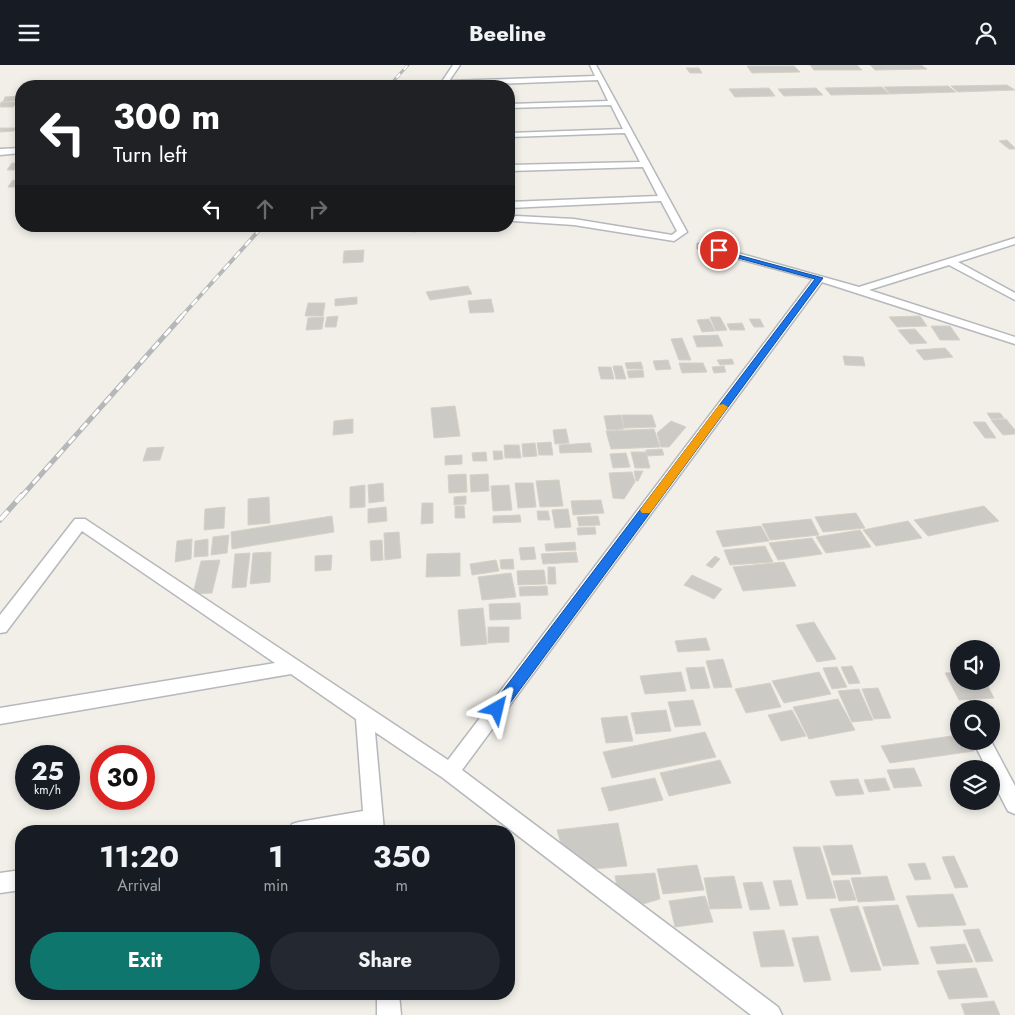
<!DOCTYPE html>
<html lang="en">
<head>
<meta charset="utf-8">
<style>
	:root { --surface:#171b24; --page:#242831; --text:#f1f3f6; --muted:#9ea1a6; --accent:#0f766e }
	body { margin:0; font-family:Jost,sans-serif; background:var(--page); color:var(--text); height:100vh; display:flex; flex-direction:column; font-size:19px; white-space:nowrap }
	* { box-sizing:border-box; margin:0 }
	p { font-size:16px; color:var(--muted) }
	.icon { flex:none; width:28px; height:28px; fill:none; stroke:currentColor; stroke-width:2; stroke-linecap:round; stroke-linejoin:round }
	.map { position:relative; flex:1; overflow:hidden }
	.side { position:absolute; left:15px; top:760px; width:500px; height:175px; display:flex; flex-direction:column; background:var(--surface); border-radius:20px; box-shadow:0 2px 8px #0003 }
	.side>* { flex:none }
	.banner { position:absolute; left:15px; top:15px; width:500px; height:152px; border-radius:20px; box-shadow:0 2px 8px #0003; background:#202124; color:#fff; overflow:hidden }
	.controls { position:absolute; left:950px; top:575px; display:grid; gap:10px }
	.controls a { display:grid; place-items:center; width:50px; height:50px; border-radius:50%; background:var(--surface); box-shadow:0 2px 8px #0003; font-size:25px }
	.speed { position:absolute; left:15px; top:680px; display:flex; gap:10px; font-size:25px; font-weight:700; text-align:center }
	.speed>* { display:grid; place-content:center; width:65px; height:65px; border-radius:50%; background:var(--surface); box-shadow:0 2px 8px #0003; line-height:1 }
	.speed small { font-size:12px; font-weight:400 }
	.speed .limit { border:8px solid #d22; background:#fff; color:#111 }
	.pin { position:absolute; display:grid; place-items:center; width:42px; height:42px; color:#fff; margin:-21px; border:2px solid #fff; border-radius:50%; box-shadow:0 1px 5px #0007 }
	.me { position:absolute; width:55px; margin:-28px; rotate:37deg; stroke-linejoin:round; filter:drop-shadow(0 0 4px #0008) }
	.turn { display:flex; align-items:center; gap:18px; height:105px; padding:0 15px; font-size:22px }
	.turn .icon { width:65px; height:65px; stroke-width:2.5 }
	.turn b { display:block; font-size:35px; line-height:42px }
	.lanes { display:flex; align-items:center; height:48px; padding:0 15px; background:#0003; justify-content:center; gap:25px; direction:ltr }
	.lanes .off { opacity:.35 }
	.eta { display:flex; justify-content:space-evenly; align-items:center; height:85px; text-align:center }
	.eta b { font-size:30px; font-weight:700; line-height:35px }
	.action { display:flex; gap:10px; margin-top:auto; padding:10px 15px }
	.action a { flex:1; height:58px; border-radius:30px; background:var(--accent); color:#fff; font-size:20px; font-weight:700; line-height:58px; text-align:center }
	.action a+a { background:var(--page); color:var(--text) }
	header { display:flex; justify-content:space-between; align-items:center; height:65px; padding:0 15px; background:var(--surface); font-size:22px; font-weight:700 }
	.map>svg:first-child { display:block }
</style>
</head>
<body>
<header><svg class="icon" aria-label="menu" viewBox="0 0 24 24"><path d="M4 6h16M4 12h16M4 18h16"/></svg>Beeline<svg class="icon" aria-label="person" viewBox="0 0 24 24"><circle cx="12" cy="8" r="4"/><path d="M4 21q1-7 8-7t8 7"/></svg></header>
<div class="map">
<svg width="1015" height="950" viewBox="0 0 1015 950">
	<rect width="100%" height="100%" fill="#f1efe8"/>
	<path fill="#cccac5" stroke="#d6d1c6" d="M810 0H857L862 5H814Z
		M870 0H921L927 4 875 5Z
		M747 1H794L800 7 752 8Z
		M686 3H699L702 8H690Z
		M1007 20 1015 25 958 27 951 21Z
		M948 21 956 27 890 29 884 22Z
		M882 22 889 29 831 30 825 23Z
		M769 23 775 31 735 32 729 24Z
		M816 23 823 30 784 31 778 24Z
		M21 31V35L3 37 5 32Z
		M1 37H18L13 42H0Z
		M0 63H16L14 66 0 67Z
		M1007 75 1015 83V84H1009L999 76Z
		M12 98H21V100L18 105H7Z
		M13 115 21 116 17 122H8Z
		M401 163H417L416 167 401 166Z
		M364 185 363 197 343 198 344 186Z
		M468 221 472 229 430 235 426 227Z
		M357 232V239L335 241V234Z
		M491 234 494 247 470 248 468 236Z
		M308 238H325L323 251H305Z
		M338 251 336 262H325L327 252Z
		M920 251 927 261 897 262 889 252Z
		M324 252 322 264 306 265 308 253Z
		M710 252H720L727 265 716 266Z
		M709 254 715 266 702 267 697 255Z
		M749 254H760L764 262H754Z
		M742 258 745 265H730L727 259Z
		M931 261H950L960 275H940Z
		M915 264 927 278 910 279 898 265Z
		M718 270 723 281 697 282 693 271Z
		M682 273 691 295H679L671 274Z
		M945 283 953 292 924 295 916 285Z
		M843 291 863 292 865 301 845 300Z
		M732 294 734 299 720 300 717 295Z
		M668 295 671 304 656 305 653 296Z
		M641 297 643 304H627L625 298Z
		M679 298H703L707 307 682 308Z
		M613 301H622L626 314H616Z
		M724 301 726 307 714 308 712 302Z
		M598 302H611L614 314H601Z
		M643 305 644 312 629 313 627 306Z
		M455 341 460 371 434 373 431 343Z
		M987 348H1000L1004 353 991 354Z
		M621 350 624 364 607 365 604 351Z
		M622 350H652L656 362 624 363Z
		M353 354V368L333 370 334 356Z
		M1006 354 1015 365V369L1003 370 991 355Z
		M671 356 686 362 669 382H661L657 368Z
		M973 357H985L996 373H985Z
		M566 364 569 378 555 379 553 365Z
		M654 364 660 382 611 384 606 366Z
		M551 377 553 390H539L537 378Z
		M535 378 537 391 523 392 522 379Z
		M590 378 592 387 560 388 559 380Z
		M504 380H519L521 393H505Z
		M164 382 160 395 143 396 147 383Z
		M662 384 664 390 647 391 646 385Z
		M493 386H502L503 394 494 395Z
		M486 387 487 396H473L472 388Z
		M631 387H646L650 403H635Z
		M626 388 630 402 613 403 610 389Z
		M462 390V399L445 400V391Z
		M634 406H643L638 416H636Z
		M632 407 635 417 624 434 613 433 609 408Z
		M466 409 467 427 449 428 448 410Z
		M488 409 489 426 471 427 470 410Z
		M559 415 563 441 540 442 536 416Z
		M383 418 384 436 369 438 368 420Z
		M515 418H533L536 442 518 443Z
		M365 420V442L350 443V422Z
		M509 420 512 445 493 446 491 421Z
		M466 431V439L454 440V432Z
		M269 432 270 458 248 460V434Z
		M601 435 604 448 573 450 571 436Z
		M422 438H433V458L421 459Z
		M455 441H464L465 453H455Z
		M984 441 999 456 928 471 914 455Z
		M225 442 224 463 204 465 205 444Z
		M386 442 387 456 368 458V444Z
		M568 444 571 462 555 463 552 445Z
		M537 446H548L550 455H538Z
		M856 448 865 463 823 467 815 452Z
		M520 450 521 457 493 458V451Z
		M332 451 334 467 232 484 231 467Z
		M598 451 600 460 579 461 577 452Z
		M811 454 819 470 770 475 762 459Z
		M908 456 922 473 876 481 863 465Z
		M761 461 769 476 723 482 716 466Z
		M595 462 596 469 578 470 577 463Z
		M860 465 871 482 826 488 816 472Z
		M399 467 401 493 385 495 384 468Z
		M229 470 227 488 211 490 213 472Z
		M812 473 822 489 778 495 769 478Z
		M192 474 191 494 175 497 177 476Z
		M208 474V491L194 492 195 476Z
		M382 475 383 495 371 496 370 476Z
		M575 477 576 485 546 486 545 479Z
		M765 481 773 497 730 500 724 485Z
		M534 482 536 494 521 495 519 483Z
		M271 487 270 517 250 519 253 488Z
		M576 487 578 497 543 499 541 489Z
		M250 488 246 522 232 523 235 489Z
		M460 488V511L426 512 427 489Z
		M332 490 331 505 315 506V491Z
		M715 491 720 494 712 503 706 500Z
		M513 494 514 504H501L500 495Z
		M220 495 212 528 193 529 201 496Z
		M496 495 499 506 472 510 470 499Z
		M784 497 796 521 743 526 733 502Z
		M548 502H555L556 519H548Z
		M544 505 546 519 518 520 517 506Z
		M511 508 516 532 482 535 478 512Z
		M692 510 722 524 714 534 684 520Z
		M547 521 548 530 520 531 519 522Z
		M520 538 521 554 490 555 489 539Z
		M483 543 487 579 461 581 458 545Z
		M814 557 836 594 817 597 796 560Z
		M488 562H509V577L488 578Z
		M706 573 710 585 678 587 675 576Z
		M723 594 732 622 714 623 706 596Z
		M852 601 860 618 849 619 841 602Z
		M704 602 710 623 691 624 686 603Z
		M837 602 847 622 832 624 823 603Z
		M681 607 686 626 645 629 640 611Z
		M819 607 831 629 784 638 772 616Z
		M959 607V616H985L994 633 959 635 945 608Z
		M770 618 781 642 746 648 735 624Z
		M878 623 891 653 874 654 862 624Z
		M859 624 873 655 852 657 838 626Z
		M838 634 855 665 809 674 793 642Z
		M693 635 701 660 675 662 668 637Z
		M666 645 671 666 636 669 631 648Z
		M792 645 806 671 781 676 768 650Z
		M627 651 633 676 606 678 601 653Z
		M705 667 716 692 612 713 603 687Z
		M959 670V676H969L974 686 890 698 881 681Z
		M720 695 731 718 669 731 660 708Z
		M914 703 922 721 894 723 887 705Z
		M655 713 663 735 609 746 601 723Z
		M885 713 890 725 869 727 864 715Z
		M858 714 864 729 836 731 830 716Z
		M618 758 627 801 594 804 562 782 557 765Z
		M852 780 861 809 832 810 823 781Z
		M793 782H820L836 833 807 834Z
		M954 791 968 822 955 823 942 792Z
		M925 798 931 814 915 815 908 799Z
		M697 800 704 825 663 829 657 804Z
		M655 808 660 834 643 839 617 822 615 811Z
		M734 811 742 843 710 844 704 813Z
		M887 811 895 835 858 837 851 813Z
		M791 815 798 840 780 841 773 816Z
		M849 815 856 835 839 836 833 816Z
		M762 817 770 844 750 845 743 818Z
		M953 829 966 860 918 862 906 831Z
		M705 831 713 857 675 862 669 836Z
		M898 840 919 899 883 901 863 842Z
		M858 841 881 905 851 907 830 844Z
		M979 864 993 896 976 897 963 865Z
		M784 865 794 901 761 902 753 867Z
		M818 871 831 915 804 917 792 873Z
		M965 879 973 897 937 899 930 882Z
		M976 903 988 932 949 934 937 906Z
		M994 936 1000 950H965L961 939Z"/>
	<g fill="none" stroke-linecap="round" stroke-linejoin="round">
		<g stroke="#b5b8bc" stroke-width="3">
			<path id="street" d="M453 0H460L449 16 595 11 590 0H596L687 167 674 176 574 160 513 156V152L516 151 574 154 672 170 677 166 661 136 509 143V137L658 131 643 102 509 106V100L640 97 625 68 509 72V68L623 64 611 40 509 43V39L608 36 598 15 439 21Z
				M21 83V88L0 90V84Z
				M1015 173V179L958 197 1015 228V235L949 200 869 225 1015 272V279L822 217 462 705 778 942 782 950H751L443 713 375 667 384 766H364V764L350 766H289L292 759 299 757 363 746 356 654 291 609 0 659V643L275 598 82 466 6 567 0 568V550L75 454H85L448 695 813 214 698 183V179H706L859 222Z
				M973 676H991L1015 721V749L1008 746 991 713V704H987Z
				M21 805V825L0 828V808Z
				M377 929H399L401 950H377Z"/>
		</g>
		<use href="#street" fill="#fff" fill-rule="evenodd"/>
		<g stroke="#b6b7b8" stroke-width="3">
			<path id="rail-far3" d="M389 21 408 0"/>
		</g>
		<g stroke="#b6b7b8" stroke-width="4">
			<path id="rail-far2" d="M181 252 263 161"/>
		</g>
		<g stroke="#b6b7b8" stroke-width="5">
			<path id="rail-far1" d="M21 432 182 251"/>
		</g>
		<g stroke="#b6b7b8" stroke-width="5.5">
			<path id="rail" d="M0 455 22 430"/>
		</g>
		<use href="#rail-far3" stroke="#fff" stroke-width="2" stroke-dasharray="5.5" stroke-linecap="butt"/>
		<use href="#rail-far2" stroke="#fff" stroke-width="2.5" stroke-dasharray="8" stroke-linecap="butt"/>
		<use href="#rail-far1" stroke="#fff" stroke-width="3" stroke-dasharray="9" stroke-linecap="butt"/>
		<use href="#rail" stroke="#fff" stroke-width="4" stroke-dasharray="12" stroke-linecap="butt"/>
	</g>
	<path fill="#1a73e8" stroke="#114b97" d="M716 184 823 213 502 649 497 650 492 649 490 644 492 640 815 214 716 187Z"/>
	<path fill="#f59e0b" d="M723 339 728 342 650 448H642L640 445 642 442 719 340Z"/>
</svg>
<div class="controls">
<a><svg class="icon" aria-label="sound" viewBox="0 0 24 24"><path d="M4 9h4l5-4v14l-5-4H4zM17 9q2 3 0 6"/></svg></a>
<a><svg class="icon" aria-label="search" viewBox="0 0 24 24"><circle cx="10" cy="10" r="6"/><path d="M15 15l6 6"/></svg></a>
<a><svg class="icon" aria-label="layers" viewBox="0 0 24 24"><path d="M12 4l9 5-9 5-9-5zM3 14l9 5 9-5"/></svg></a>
</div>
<div class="speed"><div>25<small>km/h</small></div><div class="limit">30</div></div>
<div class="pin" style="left:719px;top:185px;background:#d93025"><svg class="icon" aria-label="arrive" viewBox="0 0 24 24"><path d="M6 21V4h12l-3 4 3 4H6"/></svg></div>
<svg class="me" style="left:497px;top:644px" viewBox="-20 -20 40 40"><path d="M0-17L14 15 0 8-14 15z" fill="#1a73e8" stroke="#fff" stroke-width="4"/></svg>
<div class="banner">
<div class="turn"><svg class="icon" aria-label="left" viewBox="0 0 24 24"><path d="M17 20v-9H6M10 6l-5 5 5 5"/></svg><div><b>300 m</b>Turn left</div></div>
<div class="lanes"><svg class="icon" aria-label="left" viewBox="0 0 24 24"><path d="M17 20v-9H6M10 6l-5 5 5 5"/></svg><svg class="icon off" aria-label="ahead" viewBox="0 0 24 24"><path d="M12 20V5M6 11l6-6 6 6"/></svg><svg class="icon off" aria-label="right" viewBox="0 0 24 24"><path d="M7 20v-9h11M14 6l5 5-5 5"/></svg></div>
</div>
<section class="side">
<div class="eta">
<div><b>11:20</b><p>Arrival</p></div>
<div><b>1</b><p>min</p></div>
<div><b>350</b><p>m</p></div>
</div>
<div class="action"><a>Exit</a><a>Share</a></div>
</section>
</div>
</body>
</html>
